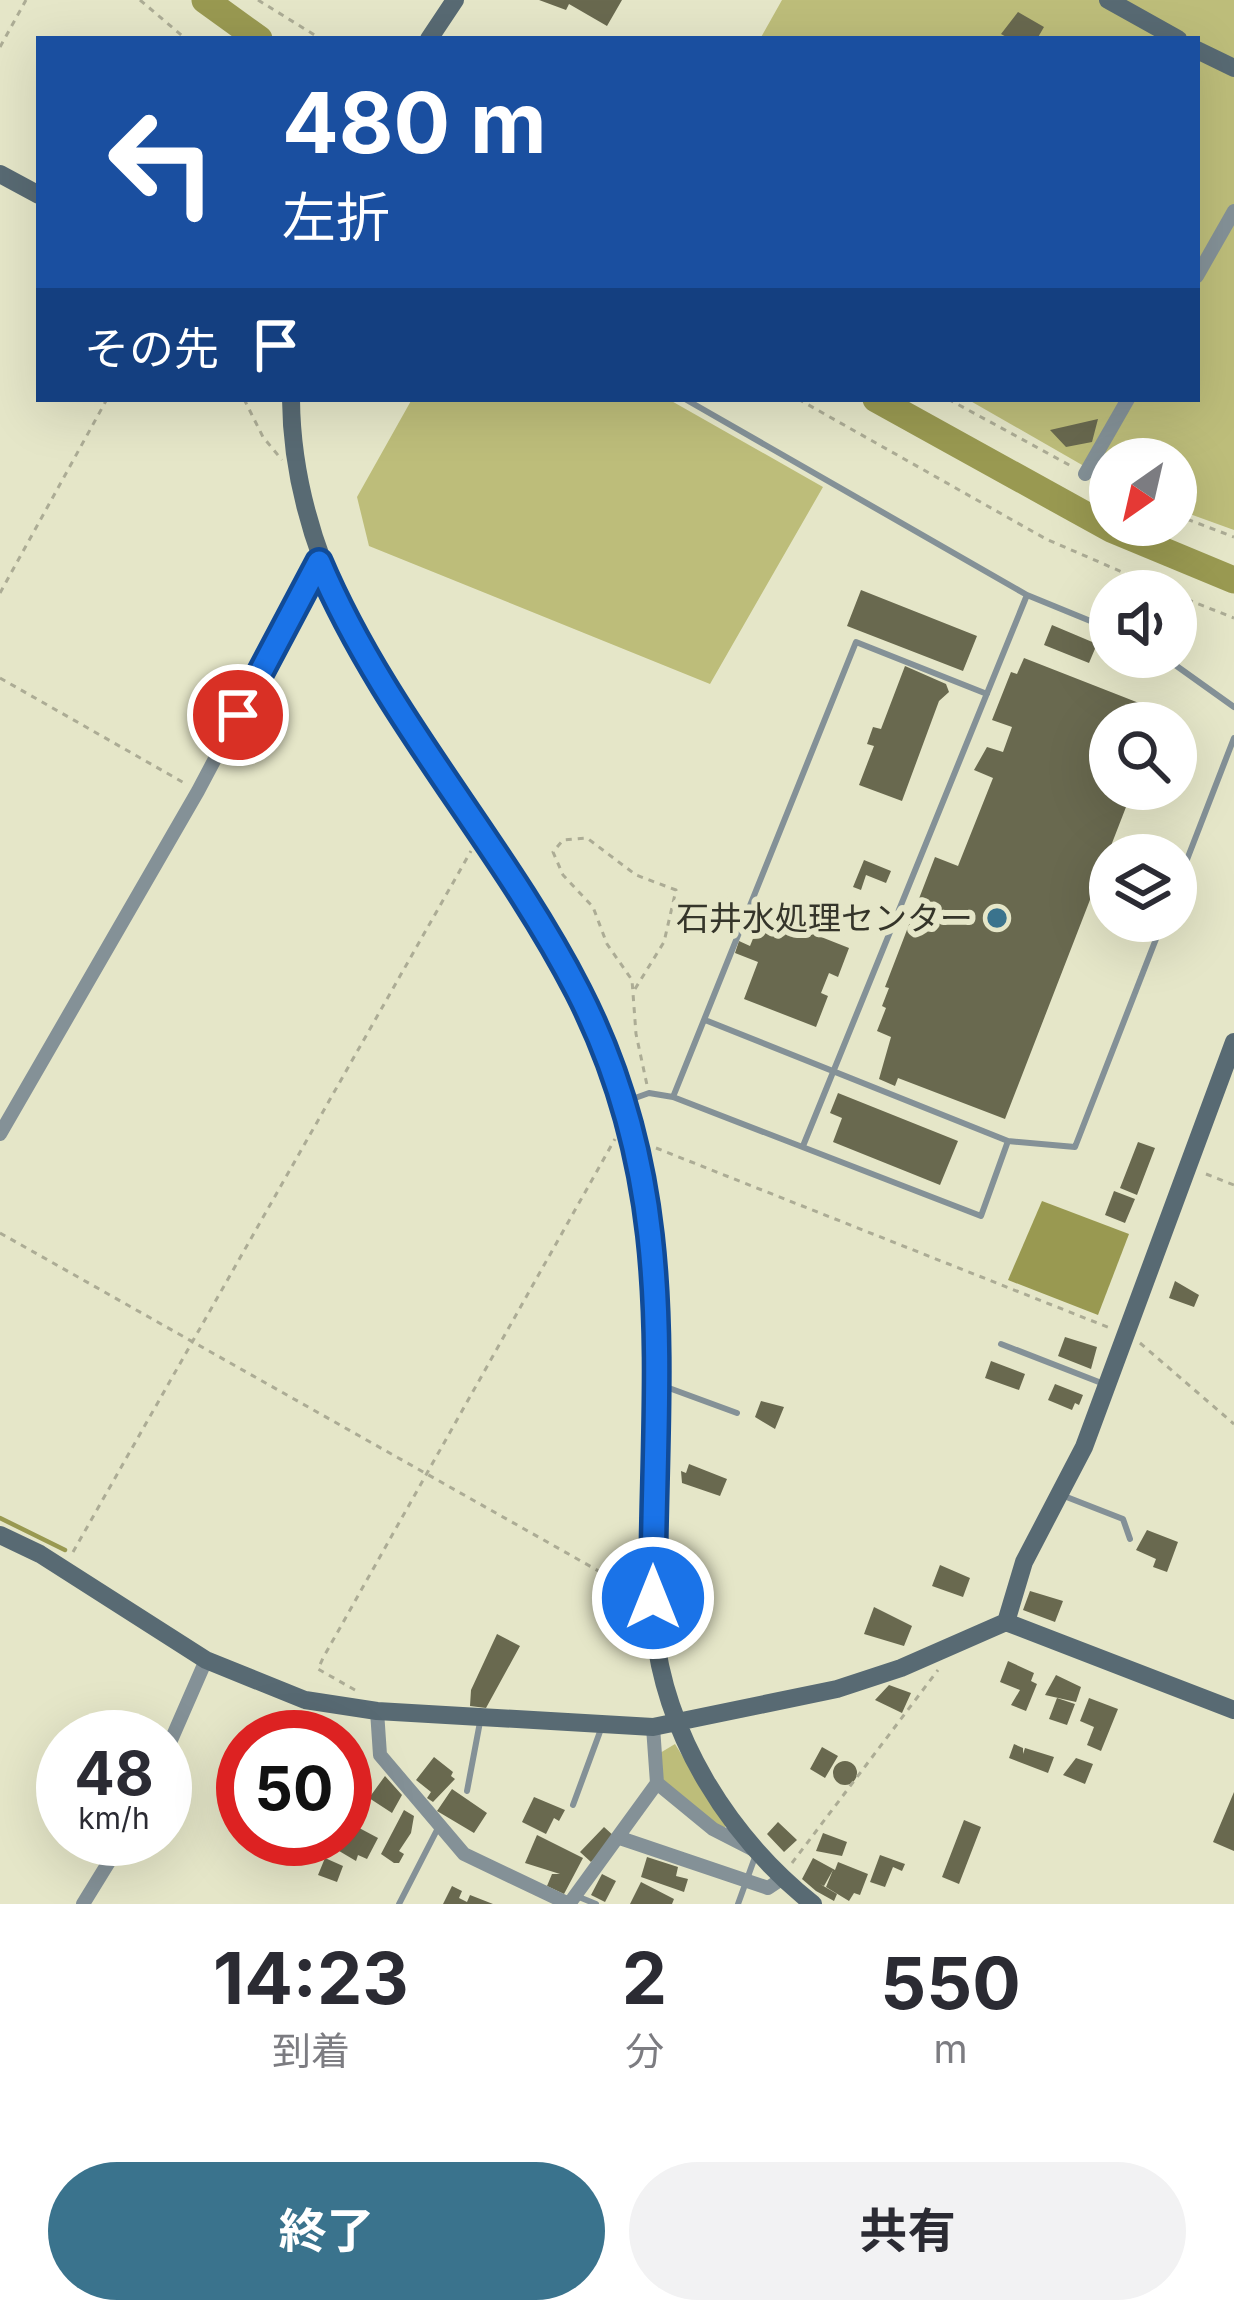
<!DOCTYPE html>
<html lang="ja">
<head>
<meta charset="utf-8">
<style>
	:root { --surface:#fff; --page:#f2f2f3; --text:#2b2b33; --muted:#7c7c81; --accent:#3a738d }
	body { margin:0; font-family:Inter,"Noto Sans JP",sans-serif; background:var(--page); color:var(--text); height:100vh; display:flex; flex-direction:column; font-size:45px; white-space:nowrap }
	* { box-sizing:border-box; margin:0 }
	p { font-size:39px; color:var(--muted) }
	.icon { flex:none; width:66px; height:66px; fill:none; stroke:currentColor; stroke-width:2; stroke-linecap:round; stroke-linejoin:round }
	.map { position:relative; height:1904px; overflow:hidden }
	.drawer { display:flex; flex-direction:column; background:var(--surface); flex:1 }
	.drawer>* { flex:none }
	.top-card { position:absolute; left:36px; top:36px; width:1164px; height:366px; border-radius:0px; box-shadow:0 12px 48px #0002; background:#1a4fa0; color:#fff; overflow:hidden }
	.needle { width:78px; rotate:214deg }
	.tools { position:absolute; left:1089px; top:438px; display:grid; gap:24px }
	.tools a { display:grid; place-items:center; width:108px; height:108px; border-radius:50%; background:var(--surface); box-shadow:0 12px 48px #0002; font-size:60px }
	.speed { position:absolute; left:36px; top:1710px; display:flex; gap:24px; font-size:60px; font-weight:700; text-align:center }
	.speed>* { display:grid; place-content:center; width:156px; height:156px; border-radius:50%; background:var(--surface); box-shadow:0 12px 48px #0002; line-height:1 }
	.speed small { font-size:30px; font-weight:400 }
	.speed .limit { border:18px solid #d22; background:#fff; color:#111 }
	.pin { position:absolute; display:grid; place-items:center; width:102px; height:102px; color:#fff; margin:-51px; border:6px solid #fff; border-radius:50%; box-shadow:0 3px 12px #0007 }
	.me { position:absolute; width:132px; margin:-66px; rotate:0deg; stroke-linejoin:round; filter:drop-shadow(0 0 9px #0008) }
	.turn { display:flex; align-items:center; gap:42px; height:252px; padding:0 48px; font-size:54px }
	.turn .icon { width:156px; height:156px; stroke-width:2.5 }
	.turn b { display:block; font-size:84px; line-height:102px }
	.then { display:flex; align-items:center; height:114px; padding:0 48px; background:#0003; gap:24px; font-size:45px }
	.eta { display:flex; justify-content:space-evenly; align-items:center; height:204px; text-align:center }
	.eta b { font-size:72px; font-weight:700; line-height:84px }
	.button { display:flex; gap:24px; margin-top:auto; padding:24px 48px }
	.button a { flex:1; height:138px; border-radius:72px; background:var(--accent); color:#fff; font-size:48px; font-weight:700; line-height:138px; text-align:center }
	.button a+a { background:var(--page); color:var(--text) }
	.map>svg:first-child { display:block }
</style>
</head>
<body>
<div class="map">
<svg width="1234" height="1904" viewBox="0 0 1234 1904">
	<rect width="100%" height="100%" fill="#e5e6c8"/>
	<path fill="#bdbd7a" d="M782 0H1234V530L1176 509V459H1110V481L967 399H1197V39H760Z
		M412 399H668L823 487 710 684 369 546 357 497Z
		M675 1744 726 1826 722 1829 661 1779 660 1753Z"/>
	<path fill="#999951" d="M1042 1201 1129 1234 1098 1315 1008 1280Z"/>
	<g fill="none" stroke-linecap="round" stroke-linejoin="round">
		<path stroke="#999951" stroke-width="4.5" d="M0 1518 65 1550"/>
		<path stroke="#999951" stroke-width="27" d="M205 0 259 39
			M876 399 1111 529 1234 580"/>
	</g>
	<path fill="#69694f" d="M539 0H622L607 26 569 4 566 10Z
		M1018 12 1044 27 1037 39H1010L1001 34Z
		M1098 419 1092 442 1066 447 1050 430Z
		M861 590 977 636 963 671 847 626Z
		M1052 625 1097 644 1089 663 1044 645Z
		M1024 658 1162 712 1158 723H1110V789H1133L1005 1119 898 1078 895 1086 879 1079 891 1037 877 1031 886 1008 882 1006 889 988 885 987 935 857 958 866 993 778 974 770 987 747 1003 752 1012 727 992 720 1011 672 1017 674Z
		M905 666 946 684 949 692 939 701 902 801 859 785 874 746 867 744 873 727 881 729Z
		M864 860 891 871 886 883 866 875 861 890 853 887Z
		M763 914 849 948 838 977 829 973 821 993 828 996 816 1027 744 999 758 962 735 953 739 941 750 946Z
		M838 1093 958 1141 940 1185 833 1142 842 1118 830 1113Z
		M1138 1142 1155 1148 1137 1195 1120 1188Z
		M1114 1191 1135 1199 1125 1223 1105 1215Z
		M1175 1281 1199 1295 1194 1307 1169 1298Z
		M1065 1337 1097 1347 1091 1369 1058 1356Z
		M991 1361 1025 1374 1019 1390 985 1378Z
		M1055 1384 1083 1395 1079 1405 1075 1403 1072 1410 1048 1400Z
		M761 1401 784 1407 775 1429 755 1417Z
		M689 1464 727 1479 720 1496 682 1483 681 1471 686 1473Z
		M1147 1530 1178 1542 1167 1572 1153 1567 1156 1559 1136 1550Z
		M940 1565 970 1578 963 1597 932 1586Z
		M1030 1591 1063 1601 1055 1622 1023 1610Z
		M874 1607 912 1626 904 1646 864 1634Z
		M497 1634 520 1646 486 1708 470 1706 471 1690Z
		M1008 1661 1034 1673 1031 1681 1037 1684 1026 1711 1011 1705 1020 1690 1000 1682Z
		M1056 1675 1081 1687 1076 1702 1045 1695Z
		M889 1685 911 1693 902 1713 875 1700Z
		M1057 1698 1075 1704 1067 1725 1049 1719Z
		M1089 1698 1118 1709 1101 1751 1087 1745 1094 1727 1080 1721Z
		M1014 1744 1023 1748V1754L1025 1748 1054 1757 1048 1773 1009 1758Z
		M822 1747 838 1756 825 1778 810 1769Z
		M434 1757 453 1772 451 1776 455 1779 433 1802 427 1798 431 1792 416 1780Z
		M1076 1758 1093 1764 1085 1784 1063 1775Z
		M833 1773a12 12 0 1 1 24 0a12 12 0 1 1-24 0Z
		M385 1776 402 1795 392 1813 369 1798Z
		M452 1789 487 1813 474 1833 437 1811Z
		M1234 1792V1851L1213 1842Z
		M534 1797 565 1810 559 1821 554 1818 546 1834 522 1822Z
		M404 1810 414 1816 411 1833 399 1851 404 1854 399 1863H394L381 1854Z
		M964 1820 981 1827 959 1884 942 1877Z
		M348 1822 378 1838 367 1859 358 1855 356 1861 329 1845 332 1839H345Z
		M778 1822 797 1840 784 1852 767 1834Z
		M604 1827 615 1837 591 1862 580 1852Z
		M823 1833 847 1842 842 1856 816 1851Z
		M537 1835 583 1858 564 1894 547 1886 552 1874H560L525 1863Z
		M880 1855 905 1864 902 1871 893 1867 885 1887 870 1882Z
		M647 1857 678 1867 676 1876 688 1879 684 1892 641 1877Z
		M325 1858 343 1866 337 1882 318 1875Z
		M813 1858 835 1870 838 1862 868 1874 860 1895 854 1893 849 1901 826 1887 833 1870 824 1886 820 1884 837 1894 834 1901 816 1891 802 1879Z
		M602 1874 616 1881 605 1902 591 1895Z
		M641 1882 674 1899 672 1904H630Z
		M452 1886 462 1891 459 1898 467 1902 470 1895 493 1904H443Z"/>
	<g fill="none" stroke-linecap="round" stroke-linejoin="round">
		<path stroke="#acac95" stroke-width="3" stroke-dasharray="6 6" stroke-linecap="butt" d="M140 0 186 39
			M258 0 321 39
			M0 47 26 0
			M244 399 263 437 282 460
			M798 399 1046 539 1166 591
			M948 399 1073 467
			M1097 480 1110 487
			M1176 515 1234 537
			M0 593 107 399
			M1176 595 1234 618
			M0 678 186 784
			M635 989 664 942 676 890 636 875 587 838 563 840 553 852 563 875 593 907 607 944 632 980 636 1034 647 1085
			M656 1148 1110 1328
			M1206 1174 1234 1185
			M0 1233 634 1591
			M1140 1343 1234 1424
			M73 1552 471 851
			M355 1690 318 1669 323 1658 615 1139
			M792 1863 938 1670"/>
		<path stroke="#849197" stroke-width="6" d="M685 399 1027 595 803 1146
			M1027 595 1110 629
			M1164 657 1234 707
			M1176 888 1234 738
			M705 1020 1008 1141
			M673 1097 856 642 987 694
			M624 1102 649 1093 673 1097 981 1216 1008 1141 1075 1147 1163 921
			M1001 1344 1104 1384
			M658 1384 737 1413
			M1064 1496 1123 1519 1130 1539
			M467 1791 480 1722
			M573 1805 601 1729
			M579 1897 596 1904
			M399 1904 438 1828
			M738 1904 755 1857"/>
		<path stroke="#849197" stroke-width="14" d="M1197 276 1234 211
			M1085 474 1128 399
			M0 1134 198 791 319 562
			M377 1711 380 1755 464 1854 569 1904
			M165 1754 206 1660
			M657 1783 713 1829 756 1851
			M620 1838 768 1888 783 1878
			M83 1904 123 1839
			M569 1904 657 1783 653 1727"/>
		<path stroke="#586a73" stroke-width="18" d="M1108 0 1178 39
			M429 39 455 0
			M1197 50 1234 68
			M0 174 39 195
			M291 399C293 679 568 872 636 1139 679 1307 637 1462 654 1627 665 1736 729 1837 813 1904
			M0 1535 40 1554 206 1660 305 1700 377 1711 653 1727 837 1689 901 1668 1006 1622 1234 1710
			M1006 1622 1024 1562 1084 1447 1234 1042"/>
	</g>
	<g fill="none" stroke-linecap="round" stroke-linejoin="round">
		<g stroke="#114b97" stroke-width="30">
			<path id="route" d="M238 715 319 562C384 716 502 843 578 991 682 1194 653 1381 653 1598"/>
		</g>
		<use href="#route" stroke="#1a73e8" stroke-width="21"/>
	</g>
	<circle fill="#3a738d" stroke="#e5e6c8" stroke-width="4.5" cx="997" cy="918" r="12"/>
	<g text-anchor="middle" stroke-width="12" stroke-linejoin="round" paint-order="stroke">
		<g font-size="33" fill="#35352a" stroke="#e5e6c8" text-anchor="end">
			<text x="973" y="930">石井水処理センター</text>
		</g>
	</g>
</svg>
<div class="tools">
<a><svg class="needle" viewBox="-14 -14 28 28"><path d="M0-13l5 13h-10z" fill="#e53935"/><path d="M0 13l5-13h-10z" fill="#7c7c81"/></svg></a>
<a><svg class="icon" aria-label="sound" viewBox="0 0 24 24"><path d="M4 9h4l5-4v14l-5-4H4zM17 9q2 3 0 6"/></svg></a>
<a><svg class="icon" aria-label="search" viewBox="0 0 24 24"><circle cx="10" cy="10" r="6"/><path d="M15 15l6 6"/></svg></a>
<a><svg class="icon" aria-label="layers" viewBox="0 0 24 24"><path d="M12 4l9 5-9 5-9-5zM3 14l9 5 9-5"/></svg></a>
</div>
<div class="speed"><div>48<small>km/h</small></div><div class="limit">50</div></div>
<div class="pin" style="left:238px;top:715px;background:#d93025"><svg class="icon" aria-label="arrive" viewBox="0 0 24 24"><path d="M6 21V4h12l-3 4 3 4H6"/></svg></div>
<svg class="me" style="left:653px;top:1598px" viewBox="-20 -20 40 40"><circle r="17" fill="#1a73e8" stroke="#fff" stroke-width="3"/><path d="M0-11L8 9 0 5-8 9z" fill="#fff"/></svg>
<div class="top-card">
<div class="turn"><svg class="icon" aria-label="left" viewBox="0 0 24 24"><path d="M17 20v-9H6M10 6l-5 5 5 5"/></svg><div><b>480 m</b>左折</div></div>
<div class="then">その先<svg class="icon" aria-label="arrive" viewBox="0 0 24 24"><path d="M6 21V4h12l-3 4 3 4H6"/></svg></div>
</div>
</div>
<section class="drawer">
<div class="eta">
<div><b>14:23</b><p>到着</p></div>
<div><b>2</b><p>分</p></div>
<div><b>550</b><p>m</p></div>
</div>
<div class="button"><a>終了</a><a>共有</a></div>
</section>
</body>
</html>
